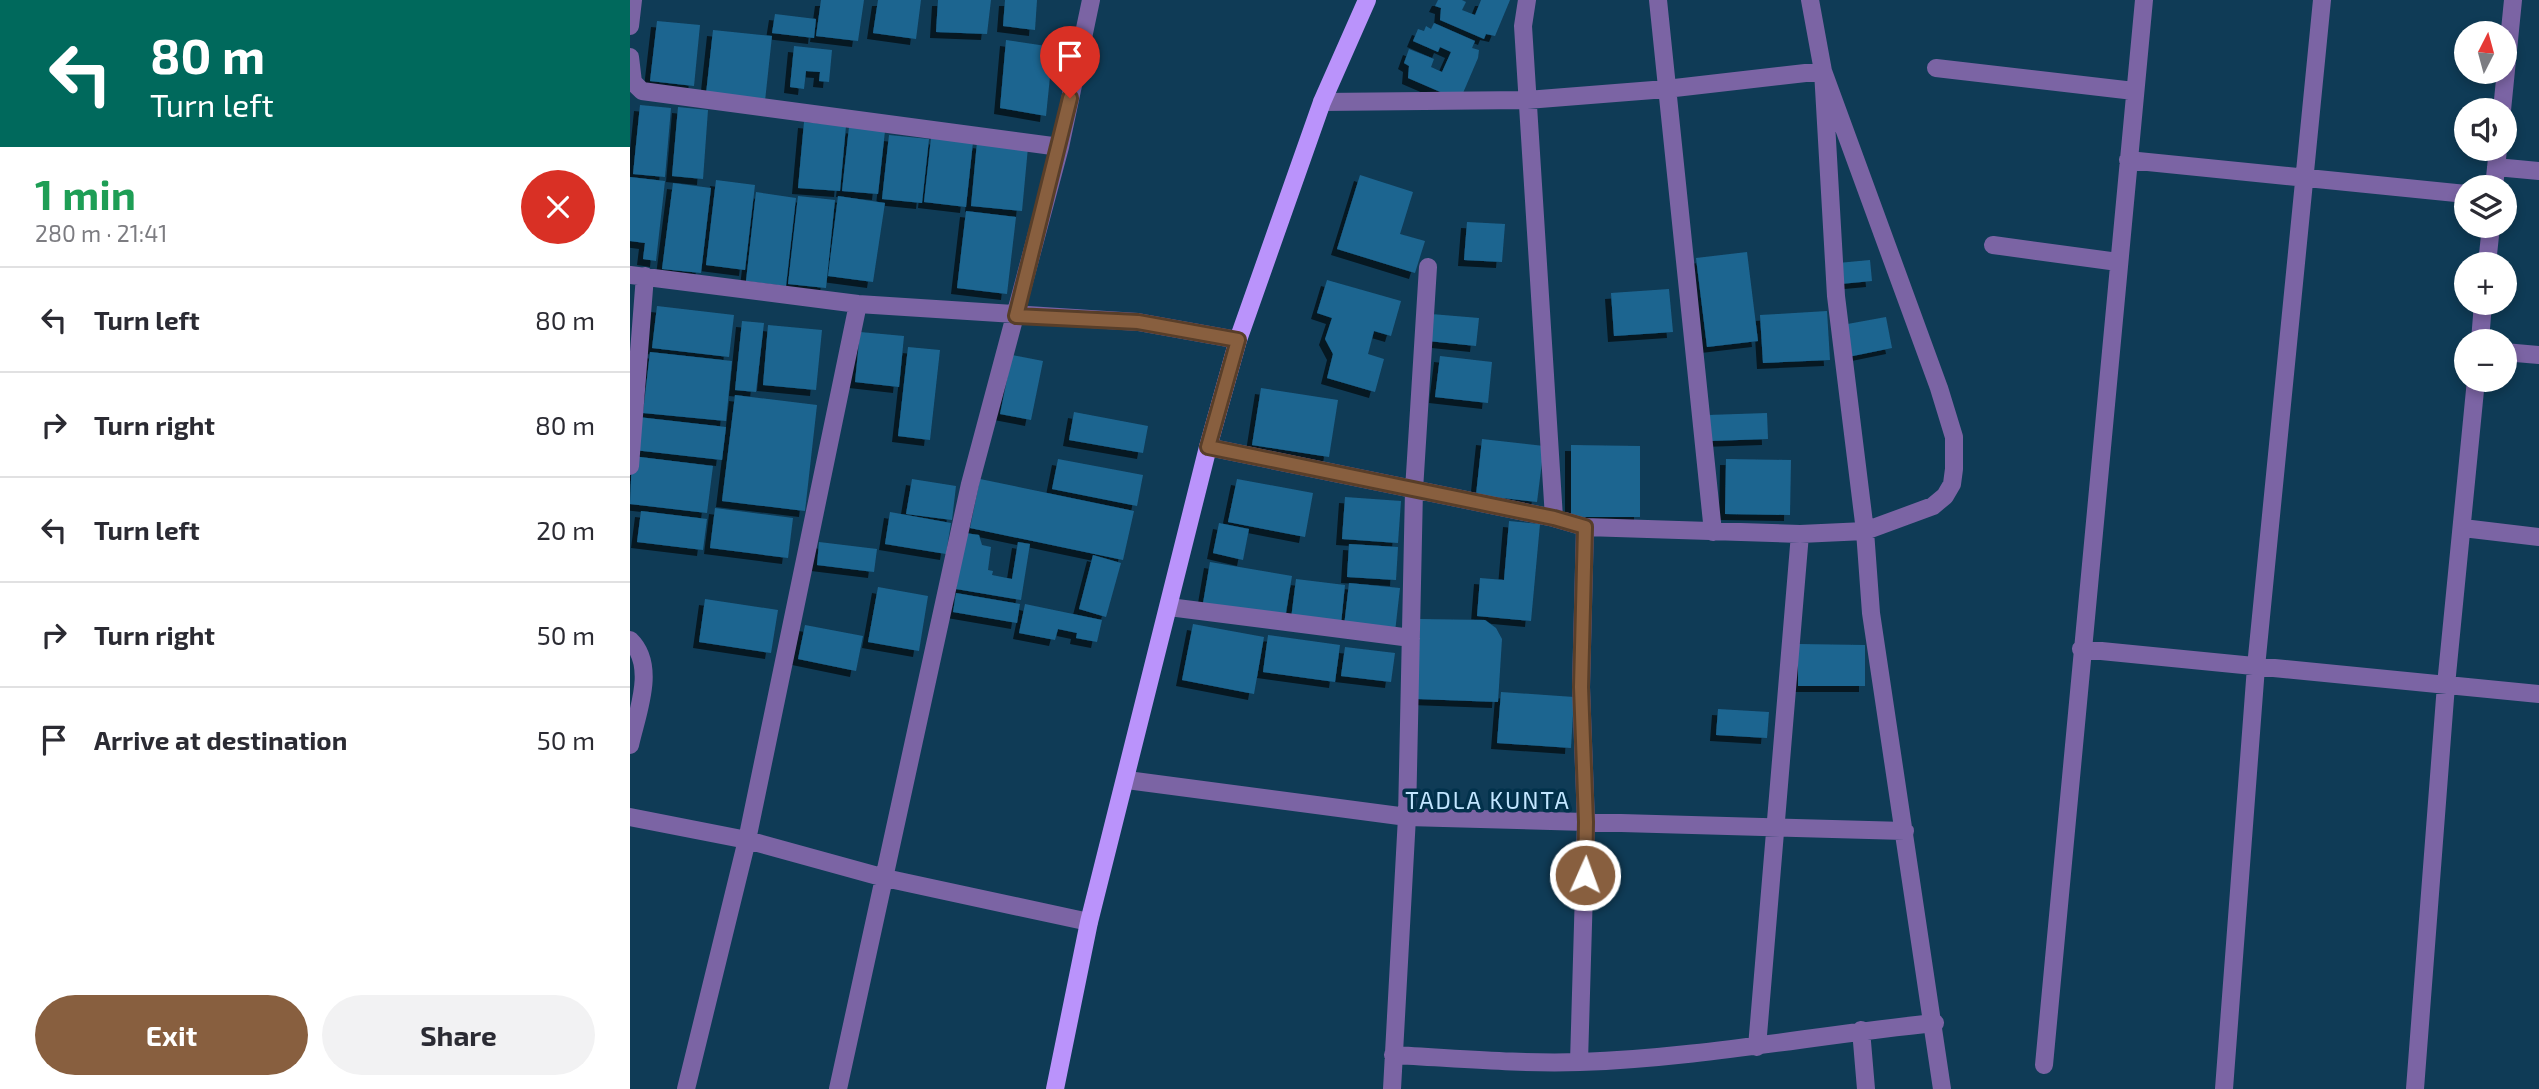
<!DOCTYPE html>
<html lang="en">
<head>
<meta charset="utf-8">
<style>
	:root { --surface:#fff; --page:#f2f2f3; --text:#2b2b33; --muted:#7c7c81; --line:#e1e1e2; --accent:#885f3f }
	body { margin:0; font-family:"Exo 2",sans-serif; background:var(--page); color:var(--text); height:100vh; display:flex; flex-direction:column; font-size:26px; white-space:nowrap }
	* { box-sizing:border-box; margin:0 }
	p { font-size:23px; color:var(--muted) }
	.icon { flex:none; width:38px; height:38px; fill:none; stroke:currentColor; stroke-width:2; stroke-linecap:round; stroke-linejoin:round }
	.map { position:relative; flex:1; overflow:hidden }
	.panel { display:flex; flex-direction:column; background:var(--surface); width:630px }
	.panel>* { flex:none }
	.banner { background:#00695c; color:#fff; overflow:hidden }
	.needle { width:46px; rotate:6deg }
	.tools { position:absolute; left:1824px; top:21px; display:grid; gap:14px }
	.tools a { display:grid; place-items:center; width:63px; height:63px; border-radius:50%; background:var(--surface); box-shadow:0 4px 10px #0003; font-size:35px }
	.pin { position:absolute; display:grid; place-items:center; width:60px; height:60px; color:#fff; margin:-72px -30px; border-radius:50% 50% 50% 0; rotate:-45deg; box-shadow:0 0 7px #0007 }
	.pin .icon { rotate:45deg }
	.me { position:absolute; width:77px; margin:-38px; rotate:2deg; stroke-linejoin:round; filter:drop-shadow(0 0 5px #0008) }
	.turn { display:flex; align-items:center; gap:24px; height:147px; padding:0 35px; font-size:32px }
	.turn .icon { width:91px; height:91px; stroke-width:2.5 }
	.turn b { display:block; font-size:49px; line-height:60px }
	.round { display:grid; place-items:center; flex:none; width:74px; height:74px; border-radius:37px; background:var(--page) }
	.summary { display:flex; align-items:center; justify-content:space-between; height:119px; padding:0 35px }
	h1 { font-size:42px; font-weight:700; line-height:52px; color:#1e9e55 }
	.primary-button { display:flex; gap:14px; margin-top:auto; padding:14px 35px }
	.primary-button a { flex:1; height:80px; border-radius:42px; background:var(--accent); color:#fff; font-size:28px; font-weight:700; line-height:80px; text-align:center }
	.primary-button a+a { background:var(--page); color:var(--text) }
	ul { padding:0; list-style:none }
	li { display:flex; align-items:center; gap:21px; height:105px; padding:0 35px; border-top:2px solid var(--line) }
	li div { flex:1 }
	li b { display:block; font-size:26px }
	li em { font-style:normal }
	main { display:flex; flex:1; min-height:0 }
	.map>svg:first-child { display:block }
</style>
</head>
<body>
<main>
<section class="panel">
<div class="banner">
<div class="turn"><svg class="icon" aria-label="left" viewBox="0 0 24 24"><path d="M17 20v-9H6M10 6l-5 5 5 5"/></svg><div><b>80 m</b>Turn left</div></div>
</div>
<div class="summary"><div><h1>1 min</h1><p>280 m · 21:41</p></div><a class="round" style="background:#d93025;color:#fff"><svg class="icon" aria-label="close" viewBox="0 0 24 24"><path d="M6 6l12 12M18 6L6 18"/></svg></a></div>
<ul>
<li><svg class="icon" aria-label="left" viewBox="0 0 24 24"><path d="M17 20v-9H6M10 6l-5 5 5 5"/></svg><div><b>Turn left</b></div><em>80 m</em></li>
<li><svg class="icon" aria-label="right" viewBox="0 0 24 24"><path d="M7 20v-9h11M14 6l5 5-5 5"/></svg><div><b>Turn right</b></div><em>80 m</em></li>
<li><svg class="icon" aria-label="left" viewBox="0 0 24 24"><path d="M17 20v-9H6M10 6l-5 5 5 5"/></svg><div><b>Turn left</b></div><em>20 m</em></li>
<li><svg class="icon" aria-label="right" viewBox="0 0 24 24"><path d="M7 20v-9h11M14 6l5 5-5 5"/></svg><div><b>Turn right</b></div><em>50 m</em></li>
<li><svg class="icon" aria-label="arrive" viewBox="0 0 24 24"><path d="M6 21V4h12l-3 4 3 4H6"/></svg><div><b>Arrive at destination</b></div><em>50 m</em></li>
</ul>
<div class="primary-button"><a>Exit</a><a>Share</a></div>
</section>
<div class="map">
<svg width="1909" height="1089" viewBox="0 0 1909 1089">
	<defs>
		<filter id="shadow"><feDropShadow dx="-6" dy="6" stdDeviation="0" flood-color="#0009"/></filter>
	</defs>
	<rect width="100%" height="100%" fill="#0f3b56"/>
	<path fill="#1d6590" filter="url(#shadow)" d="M191 0H234L228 41 186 36Z
		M248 0H291L286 39 243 33Z
		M308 0H361L357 34 306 32Z
		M375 0H407L405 30 373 26Z
		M808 0H832L836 2 832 10 845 15 851 0H880L865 36 856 34 854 39 810 20 811 8 805 6Z
		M145 14 186 19 184 38 142 33Z
		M27 21 70 25 64 86 20 81Z
		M804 23 845 41 842 48 849 50 848 58 833 93 823 92 822 97 778 78 779 66 774 63 779 49 804 59 801 67 812 72 821 52 810 47 808 52 783 41 788 29 794 31 796 26 801 29Z
		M83 30 142 36 135 101 76 94Z
		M376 40 423 47 416 116 370 108Z
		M164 46 202 50 199 82 189 81 190 72 176 71 174 89 160 87Z
		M10 105 41 108 35 177 3 174Z
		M48 107 78 110 73 179 42 176Z
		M174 122 216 126 210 191 168 188Z
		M219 127 255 131 248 194 212 191Z
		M259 135 299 139 292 203 252 199Z
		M301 138 343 142 336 207 294 202Z
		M347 142 398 147 392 211 341 206Z
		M730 175 783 192 770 234 795 241 785 273 707 249Z
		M0 177 35 181 26 261 13 259 15 243 0 241Z
		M86 180 125 185 115 270 76 265Z
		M43 183 81 188 71 273 32 269Z
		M126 192 166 198 156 286 116 281Z
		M168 196 205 200 196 288 158 284Z
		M208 196 255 203 243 282 198 276Z
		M336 211 386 217 377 294 327 288Z
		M837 222 875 224 872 262 834 260Z
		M1117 252 1128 341 1077 347 1066 258Z
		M1240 260 1242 281 1210 284 1208 263Z
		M697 280 771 301 761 336 744 331 738 354 754 359 745 392 697 378 703 354 695 339 702 318 687 313Z
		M1039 289 1043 332 984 336 981 293Z
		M27 306 104 315 99 357 22 348Z
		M1197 311 1200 360 1133 363 1130 315Z
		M801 314 849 318 846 346 798 341Z
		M1256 317 1262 348 1218 357 1212 325Z
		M112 321 134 323 126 392 105 390Z
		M138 325 192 330 186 390 133 385Z
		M230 332 274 336 269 387 225 382Z
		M278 347 310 350 300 440 268 436Z
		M20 352 102 361 96 421 13 413Z
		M382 355 413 361 401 420 370 414Z
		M810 356 862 362 858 403 805 397Z
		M631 388 708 400 699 457 622 445Z
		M105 395 187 405 175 511 92 501Z
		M444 412 518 426 513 453 439 440Z
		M1137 413 1138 439 1079 441 1078 415Z
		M8 417 96 427 92 460 4 450Z
		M852 439 914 446 907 502 846 495Z
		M941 445 1010 446V517H941Z
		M2 456 83 466 77 513 0 504Z
		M428 459 513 475 507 506 422 489Z
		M1096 459 1161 460 1160 515 1095 514Z
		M282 479 326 486 322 520 276 514Z
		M350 479 504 511 493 560 340 528Z
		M607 479 683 493 675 537 598 522Z
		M715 497 771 501 768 543 712 539Z
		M85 508 163 518 158 558 80 548Z
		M11 511 77 519 73 550 7 542Z
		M260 512 321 523 316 554 255 544Z
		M879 521 910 524 901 621 847 616 850 578 874 580Z
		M589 523 619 529 613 560 583 553Z
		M335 533 349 535 352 545 361 547 358 570 363 571 362 575 382 579 388 542 400 544 391 600 326 589Z
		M189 542 247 549 244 572 187 565Z
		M719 544 768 547 766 580 717 577Z
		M463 555 491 563 476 617 449 609Z
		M580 562 662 576 655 618 573 603Z
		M666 579 715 585 711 624 661 619Z
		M719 583 770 588 765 632 714 626Z
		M248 587 298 596 289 651 238 642Z
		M326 593 390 604 387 623 323 612Z
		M75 599 148 610 141 653 69 642Z
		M395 604 472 620 467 642 446 638 447 633 428 629 425 640 389 633Z
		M790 619 855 620 866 628 872 639 868 702 787 699Z
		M563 624 634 637 624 694 552 680Z
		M175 625 233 636 226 671 168 659Z
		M638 635 710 645 705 682 633 672Z
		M1168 644 1235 645V686H1168Z
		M715 647 765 653 761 682 711 676Z
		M871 692 944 697 941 748 867 743Z
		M1088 709 1139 712 1137 738 1086 735Z"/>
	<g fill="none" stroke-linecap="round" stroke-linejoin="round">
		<path stroke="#7b64a4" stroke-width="18" d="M897 0 893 26 924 518
			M1028 0 1083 532
			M0 26 3 0
			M0 57 3 82 12 91 430 147
			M1306 68 1504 91
			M692 102 897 100 1036 89 1193 71 1206 296 1235 531 1241 613 1312 1089
			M1872 110 1883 0
			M1498 160 1836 194
			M1866 167 1909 171
			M1864 187 1868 149
			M1363 245 1488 262
			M1857 264 1861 226
			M0 275 228 304 508 322 608 340
			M1850 341 1853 303
			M1874 352 1909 355
			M578 447 924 518 955 527 1170 534 1235 531 1303 506 1315 496 1322 484 1324 469V437L1309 388 1193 71 1180 0
			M0 466 15 276
			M1833 528 1909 537
			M539 607 781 638
			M0 640C27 666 7 713 0 745
			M1451 649 1909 694
			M497 780 777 817 1275 831
			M0 817 117 840 255 878 459 922
			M1231 1030 1236 1089
			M1127 1047 1170 534
			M763 1055C825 1058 888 1064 950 1062 1069 1058 1186 1035 1305 1023
			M949 1062 956 822 951 687 955 527
			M1414 1065 1514 0
			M56 1089 117 840 228 304
			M208 1089 340 484 430 147 461 0
			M762 1089 777 817 784 490 798 267
			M1594 1089 1626 667 1692 0
			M1785 1089 1816 685 1846 380"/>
		<path stroke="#ba93fb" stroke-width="18" d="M425 1089 459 922 578 447 608 340 692 102 737 0"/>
	</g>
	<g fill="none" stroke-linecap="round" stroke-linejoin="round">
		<g stroke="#583e29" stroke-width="18">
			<path id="route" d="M440 98 386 316 508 322 608 340 578 447 924 518 955 527 951 687 956 822 955 875"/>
		</g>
		<use href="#route" stroke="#885f3f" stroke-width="12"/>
	</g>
	<g text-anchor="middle" stroke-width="7" stroke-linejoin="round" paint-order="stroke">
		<g font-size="23" letter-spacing="2" fill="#c3e6ff" stroke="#02314b">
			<text x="858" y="809">TADLA KUNTA</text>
		</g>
	</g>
</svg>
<div class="tools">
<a><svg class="needle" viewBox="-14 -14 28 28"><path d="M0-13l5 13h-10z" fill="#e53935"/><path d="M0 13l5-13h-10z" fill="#7c7c81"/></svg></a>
<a><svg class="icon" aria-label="sound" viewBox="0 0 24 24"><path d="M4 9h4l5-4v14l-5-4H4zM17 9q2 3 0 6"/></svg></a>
<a><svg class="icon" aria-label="layers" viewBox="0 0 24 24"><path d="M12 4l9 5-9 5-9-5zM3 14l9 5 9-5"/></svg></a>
<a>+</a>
<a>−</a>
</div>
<div class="pin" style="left:440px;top:98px;background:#d93025"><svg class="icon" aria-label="arrive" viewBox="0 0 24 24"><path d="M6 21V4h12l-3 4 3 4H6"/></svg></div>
<svg class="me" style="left:955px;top:875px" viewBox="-20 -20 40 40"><circle r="17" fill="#885f3f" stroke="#fff" stroke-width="3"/><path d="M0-11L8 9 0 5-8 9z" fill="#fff"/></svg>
</div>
</main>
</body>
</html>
